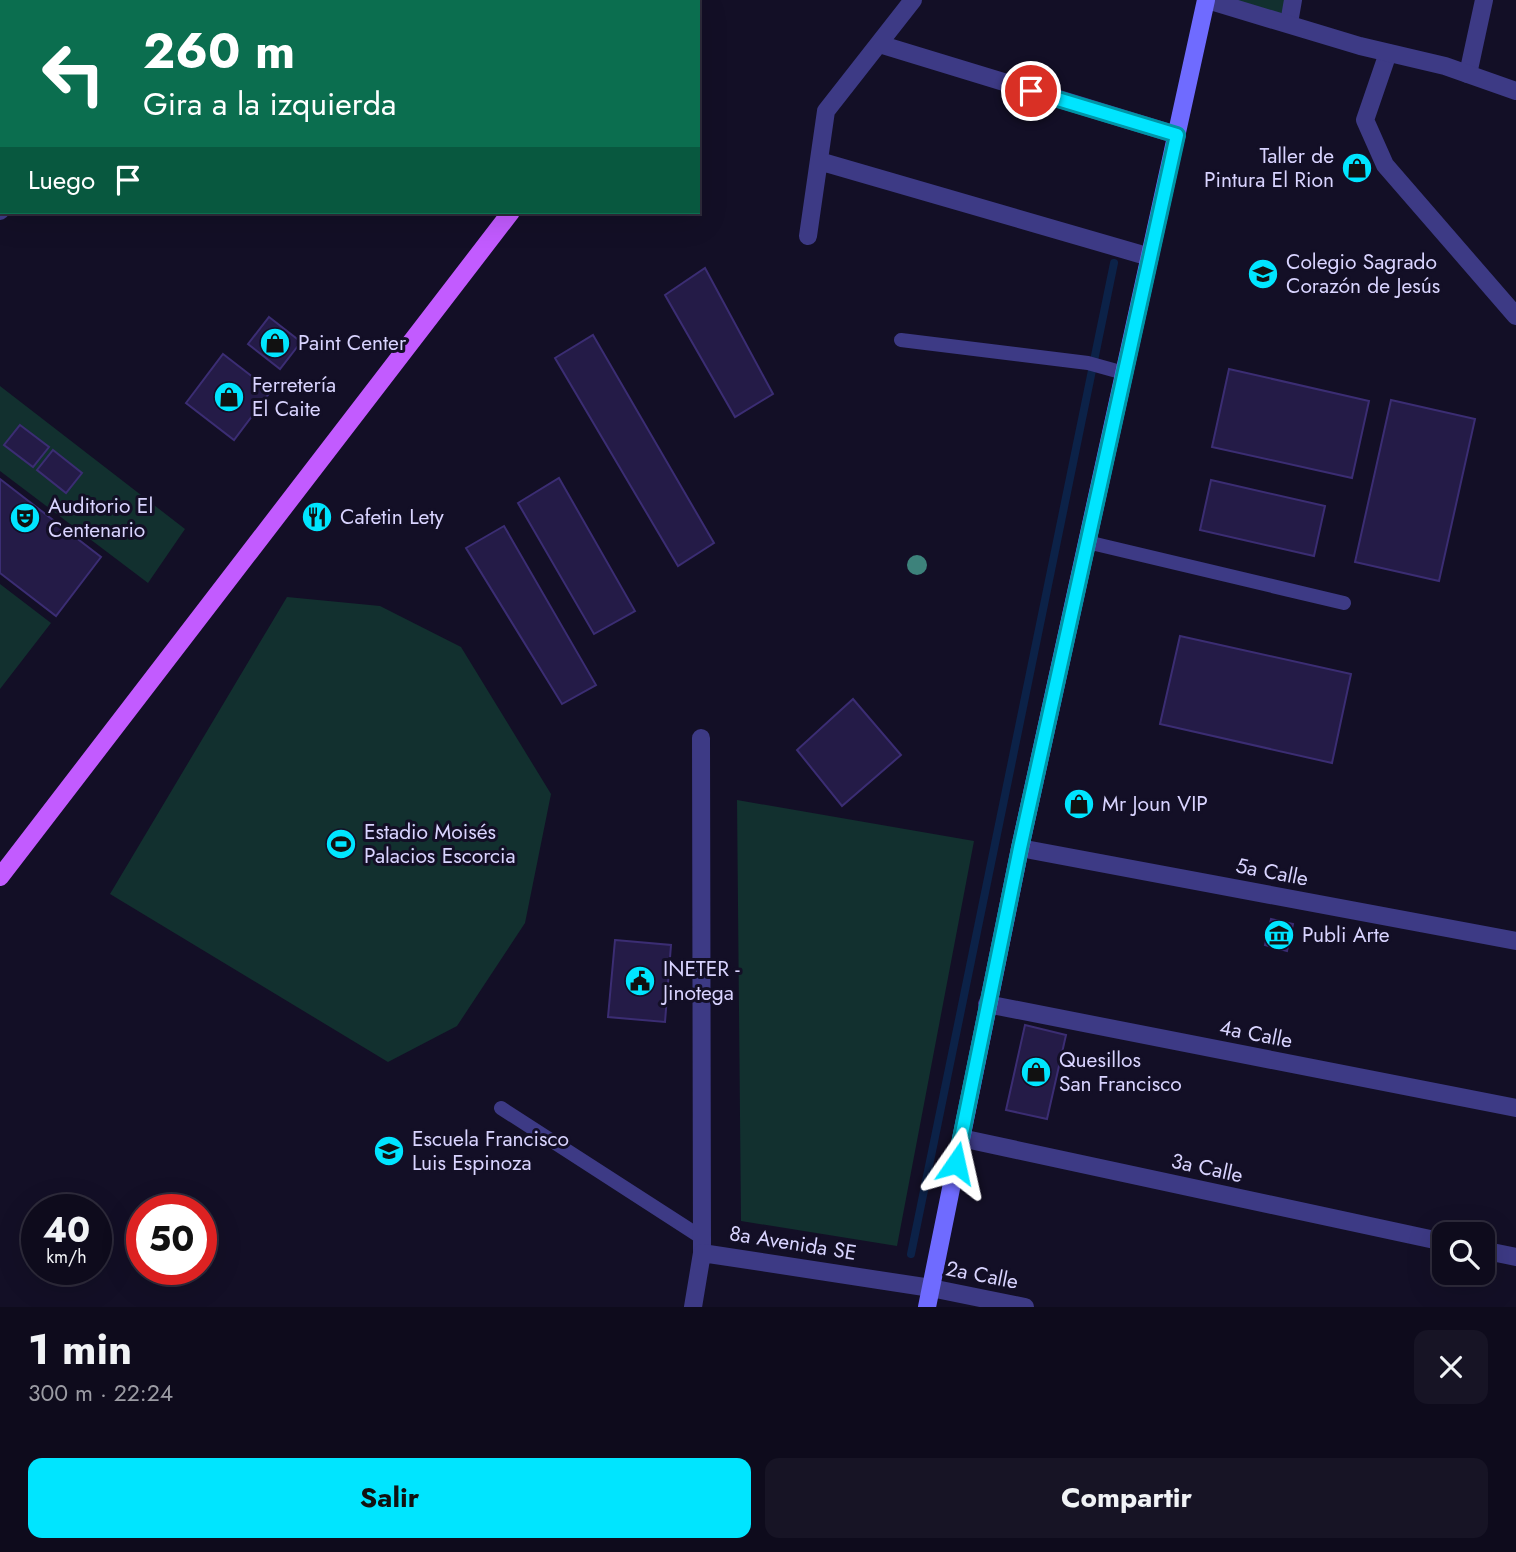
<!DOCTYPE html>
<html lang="es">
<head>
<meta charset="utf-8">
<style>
	:root { --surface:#0e0b1c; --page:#171425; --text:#f1f3f6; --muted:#9b9ba3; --line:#2e2b3b; --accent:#00e5ff }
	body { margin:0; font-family:Jost,sans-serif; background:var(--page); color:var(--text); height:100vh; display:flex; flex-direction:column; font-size:26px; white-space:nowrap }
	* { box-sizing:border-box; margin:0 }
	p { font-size:23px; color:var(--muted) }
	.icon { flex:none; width:38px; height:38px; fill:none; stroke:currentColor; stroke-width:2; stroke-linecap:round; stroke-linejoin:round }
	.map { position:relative; height:1307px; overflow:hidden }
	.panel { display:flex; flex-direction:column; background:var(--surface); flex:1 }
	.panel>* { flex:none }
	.banner { position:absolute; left:0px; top:0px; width:700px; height:214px; box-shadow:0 7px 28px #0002,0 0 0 2px var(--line); background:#0b6e4f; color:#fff; overflow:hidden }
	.fabs { position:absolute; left:1432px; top:1222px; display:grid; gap:14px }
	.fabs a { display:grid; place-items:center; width:63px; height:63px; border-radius:14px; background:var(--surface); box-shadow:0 7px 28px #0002,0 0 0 2px var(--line); font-size:35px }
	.speed { position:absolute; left:21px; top:1194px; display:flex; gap:14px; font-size:35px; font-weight:700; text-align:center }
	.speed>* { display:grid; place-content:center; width:91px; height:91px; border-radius:50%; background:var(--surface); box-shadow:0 7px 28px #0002,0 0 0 2px var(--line); line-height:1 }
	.speed small { font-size:18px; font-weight:400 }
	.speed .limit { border:10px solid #d22; background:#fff; color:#111 }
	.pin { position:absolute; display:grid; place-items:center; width:60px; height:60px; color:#fff; margin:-30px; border:4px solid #fff; border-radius:50%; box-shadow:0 2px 7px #0007 }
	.me { position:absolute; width:77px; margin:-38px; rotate:11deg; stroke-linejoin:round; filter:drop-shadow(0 0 5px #0008) }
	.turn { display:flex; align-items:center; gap:24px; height:147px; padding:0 28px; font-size:32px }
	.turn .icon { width:91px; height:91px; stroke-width:2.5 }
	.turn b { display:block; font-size:49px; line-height:60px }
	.then { display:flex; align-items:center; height:66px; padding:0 28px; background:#0003; gap:14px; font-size:26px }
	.round { display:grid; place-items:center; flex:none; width:74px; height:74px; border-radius:14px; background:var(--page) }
	.summary { display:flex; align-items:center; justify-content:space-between; height:119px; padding:0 28px }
	h1 { font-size:42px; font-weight:700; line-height:52px }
	.primary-button { display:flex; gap:14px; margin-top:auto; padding:14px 28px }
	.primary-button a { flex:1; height:80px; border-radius:14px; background:var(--accent); color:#111; font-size:28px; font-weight:700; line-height:80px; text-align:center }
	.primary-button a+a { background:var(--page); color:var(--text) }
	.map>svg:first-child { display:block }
</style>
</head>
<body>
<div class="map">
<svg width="1516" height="1307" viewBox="0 0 1516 1307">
	<rect width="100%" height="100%" fill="#130f26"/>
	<path fill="#12302f" d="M1220 0H1290L1286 18Z
		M0 386 185 529 148 583 0 471Z
		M0 584 51 623 0 689Z
		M287 597 380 606 461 647 551 794 525 923 457 1026 388 1062 110 894Z
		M737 800 974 841 897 1246 741 1221Z"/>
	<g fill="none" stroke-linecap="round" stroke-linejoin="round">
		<path stroke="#0c2248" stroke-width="8" d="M911 1254 1114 263"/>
	</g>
	<path fill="#241b47" stroke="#3b2d73" stroke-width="2" d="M336 0H461L463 2H339Z
		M705 268 773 394 735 417 665 295Z
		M269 317 301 342 280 369 248 344Z
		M593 335 714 543 678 566 555 358Z
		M223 354 271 391 234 440 186 403Z
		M1229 369 1369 401 1352 478 1212 447Z
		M1391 400 1475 419 1439 581 1355 562Z
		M20 425 49 447 33 467 4 445Z
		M53 450 82 473 66 493 37 470Z
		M559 478 635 611 594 634 518 503Z
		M0 479 101 557 56 616 0 573Z
		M1211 480 1325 506 1314 556 1200 530Z
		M318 507 327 515 317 528 307 520Z
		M504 526 596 685 562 704 466 548Z
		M1180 636 1351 674 1332 763 1160 724Z
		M853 699 901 755 842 806 797 750Z
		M1271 919 1293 924 1287 951 1265 945Z
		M615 940 671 945 665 1022 608 1017Z
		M1025 1025 1066 1035 1047 1119 1006 1110Z"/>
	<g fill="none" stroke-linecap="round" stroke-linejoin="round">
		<path stroke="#3d3a85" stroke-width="14" d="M901 340 1088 363 1124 373
			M1087 542 1344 603
			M501 1108 704 1239"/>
		<path stroke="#3d3a85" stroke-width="18" d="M161 2 163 0
			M1289 23 1293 0
			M879 44 1177 135
			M1388 53 1365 120 1385 165 1516 316
			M1468 74 1484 0
			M819 161 1150 257
			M0 211 2 209
			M808 236 826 111 913 0
			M701 738 702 1253
			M1020 848 1516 941
			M987 1004 1516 1108
			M961 1138 1444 1242
			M1482 1250 1516 1257
			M931 1288 1025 1307"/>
		<path stroke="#3d3a85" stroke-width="18" d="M1207 0 1360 46 1445 66 1516 91
			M693 1307 702 1253 931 1288"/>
		<path stroke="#6f6bff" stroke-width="18" d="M927 1307 1020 848 1206 0"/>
		<path stroke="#c25bff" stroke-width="18" d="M674 2 675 0
			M0 877 511 212"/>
	</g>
	<circle fill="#3d827b" cx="917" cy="565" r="10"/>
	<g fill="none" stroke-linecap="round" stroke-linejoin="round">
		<g stroke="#0095a6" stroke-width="18">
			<path id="route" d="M956 1163 1020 848 1177 135 1031 91"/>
		</g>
		<use href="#route" stroke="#00e5ff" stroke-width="12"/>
	</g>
	<defs>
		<g id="shop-disc" transform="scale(1.575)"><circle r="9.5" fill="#00e5ff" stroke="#130f26"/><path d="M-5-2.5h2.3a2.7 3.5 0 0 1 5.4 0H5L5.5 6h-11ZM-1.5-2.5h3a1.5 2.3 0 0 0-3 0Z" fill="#111"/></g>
		<g id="university-disc" transform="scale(1.575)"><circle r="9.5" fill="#00e5ff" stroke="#130f26"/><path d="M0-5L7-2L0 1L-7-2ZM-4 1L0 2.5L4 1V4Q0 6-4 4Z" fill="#111"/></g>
		<g id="restaurant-disc" transform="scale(1.575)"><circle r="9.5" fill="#00e5ff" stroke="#130f26"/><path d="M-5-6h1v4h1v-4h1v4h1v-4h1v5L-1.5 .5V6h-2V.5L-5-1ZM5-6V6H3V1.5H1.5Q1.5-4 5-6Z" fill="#111"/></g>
		<g id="theatre-disc" transform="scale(1.575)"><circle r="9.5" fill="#00e5ff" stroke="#130f26"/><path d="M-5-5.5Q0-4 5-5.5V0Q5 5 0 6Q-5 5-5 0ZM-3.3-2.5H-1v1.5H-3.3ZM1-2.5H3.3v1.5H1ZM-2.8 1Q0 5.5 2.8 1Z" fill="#111"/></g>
		<g id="stadium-disc" transform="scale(1.575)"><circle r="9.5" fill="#00e5ff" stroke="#130f26"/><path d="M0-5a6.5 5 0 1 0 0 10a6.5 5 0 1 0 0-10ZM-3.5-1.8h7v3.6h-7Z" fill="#111"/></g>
		<g id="museum-disc" transform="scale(1.575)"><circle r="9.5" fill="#00e5ff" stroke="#130f26"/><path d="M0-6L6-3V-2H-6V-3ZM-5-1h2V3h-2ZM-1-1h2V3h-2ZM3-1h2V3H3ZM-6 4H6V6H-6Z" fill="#111"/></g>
		<g id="civic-disc" transform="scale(1.575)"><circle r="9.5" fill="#00e5ff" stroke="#130f26"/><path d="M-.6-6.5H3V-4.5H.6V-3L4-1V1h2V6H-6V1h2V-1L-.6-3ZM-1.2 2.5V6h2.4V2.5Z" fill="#111"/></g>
	</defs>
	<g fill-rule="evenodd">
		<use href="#shop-disc" x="1357" y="168"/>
		<use href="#university-disc" x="1263" y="274"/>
		<use href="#shop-disc" x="275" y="343"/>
		<use href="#shop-disc" x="229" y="397"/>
		<use href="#restaurant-disc" x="317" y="517"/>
		<use href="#theatre-disc" x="25" y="518"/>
		<use href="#shop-disc" x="1079" y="804"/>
		<use href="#stadium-disc" x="341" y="844"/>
		<use href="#museum-disc" x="1279" y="935"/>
		<use href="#civic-disc" x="640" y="981"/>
		<use href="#shop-disc" x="1036" y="1072"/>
		<use href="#university-disc" x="389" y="1151"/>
	</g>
	<g text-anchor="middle" stroke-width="6" stroke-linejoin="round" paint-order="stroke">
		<g font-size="21" fill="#d9d4ff" stroke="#130f26" text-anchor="start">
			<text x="1334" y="163" text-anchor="end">Taller de<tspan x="1334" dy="24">Pintura El Rion</tspan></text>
			<text x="1286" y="269">Colegio Sagrado<tspan x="1286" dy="24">Corazón de Jesús</tspan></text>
			<text x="298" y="350">Paint Center</text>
			<text x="252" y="392">Ferretería<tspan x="252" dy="24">El Caite</tspan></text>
			<text x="48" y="513">Auditorio El<tspan x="48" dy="24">Centenario</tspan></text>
			<text x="340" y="524">Cafetin Lety</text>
			<text x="1102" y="811">Mr Joun VIP</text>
			<text x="364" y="839">Estadio Moisés<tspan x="364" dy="24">Palacios Escorcia</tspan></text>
			<text x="1302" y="942">Publi Arte</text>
			<text x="663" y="976">INETER -<tspan x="663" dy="24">Jinotega</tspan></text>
			<text x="1059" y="1067">Quesillos<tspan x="1059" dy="24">San Francisco</tspan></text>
			<text x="412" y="1146">Escuela Francisco<tspan x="412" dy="24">Luis Espinoza</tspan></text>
		</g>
		<g font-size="21" fill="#d9d4ff" stroke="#130f26">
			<text transform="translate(1272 872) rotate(11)" y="7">5a Calle</text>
			<text transform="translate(1256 1034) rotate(11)" y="7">4a Calle</text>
			<text transform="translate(1207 1168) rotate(12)" y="7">3a Calle</text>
			<text transform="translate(793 1243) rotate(9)" y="7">8a Avenida SE</text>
			<text transform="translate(982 1275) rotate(11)" y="7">2a Calle</text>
		</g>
	</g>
</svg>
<div class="fabs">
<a><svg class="icon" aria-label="search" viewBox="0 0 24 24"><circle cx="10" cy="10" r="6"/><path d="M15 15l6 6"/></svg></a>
</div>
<div class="speed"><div>40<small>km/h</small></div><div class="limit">50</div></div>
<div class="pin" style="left:1031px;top:91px;background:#d93025"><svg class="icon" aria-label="arrive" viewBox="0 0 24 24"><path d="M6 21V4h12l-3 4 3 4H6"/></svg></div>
<svg class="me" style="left:956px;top:1163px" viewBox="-20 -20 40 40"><path d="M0-17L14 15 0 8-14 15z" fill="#00e5ff" stroke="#fff" stroke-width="4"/></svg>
<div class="banner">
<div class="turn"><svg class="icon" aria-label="left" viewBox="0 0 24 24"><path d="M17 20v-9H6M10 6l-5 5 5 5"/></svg><div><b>260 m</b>Gira a la izquierda</div></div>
<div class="then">Luego<svg class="icon" aria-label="arrive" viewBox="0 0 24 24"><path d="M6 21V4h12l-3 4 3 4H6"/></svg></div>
</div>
</div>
<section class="panel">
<div class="summary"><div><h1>1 min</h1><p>300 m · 22:24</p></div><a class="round"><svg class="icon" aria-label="close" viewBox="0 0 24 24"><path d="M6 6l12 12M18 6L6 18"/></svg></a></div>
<div class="primary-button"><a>Salir</a><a>Compartir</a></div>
</section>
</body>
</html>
